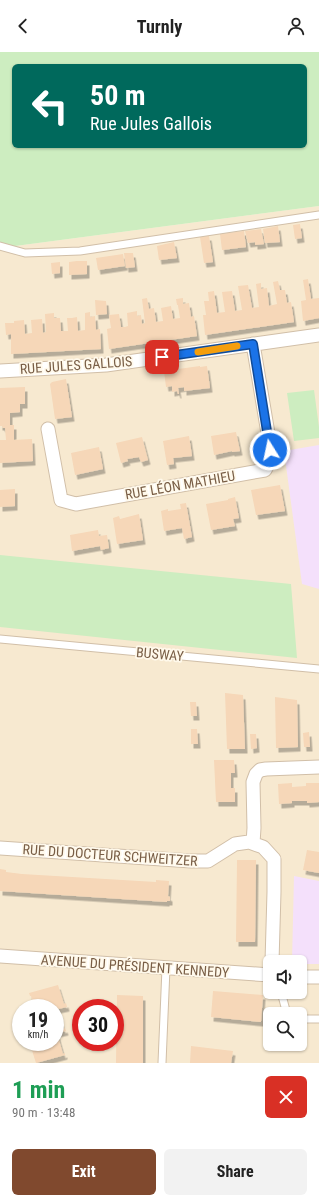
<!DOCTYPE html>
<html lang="en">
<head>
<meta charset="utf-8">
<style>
	:root { --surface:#fff; --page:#f2f2f2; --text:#222; --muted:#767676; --accent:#80492e }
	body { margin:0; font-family:"Roboto Condensed",sans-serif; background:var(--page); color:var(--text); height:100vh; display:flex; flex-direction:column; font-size:15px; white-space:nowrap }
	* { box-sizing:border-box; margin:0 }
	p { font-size:13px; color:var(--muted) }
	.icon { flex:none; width:22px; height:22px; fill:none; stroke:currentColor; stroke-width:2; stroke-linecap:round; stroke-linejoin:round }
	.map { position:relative; height:1011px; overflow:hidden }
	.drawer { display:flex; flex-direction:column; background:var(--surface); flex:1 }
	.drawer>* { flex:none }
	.guide { position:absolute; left:12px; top:12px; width:295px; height:84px; border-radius:6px; box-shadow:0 1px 3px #0004; background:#00695c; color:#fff; overflow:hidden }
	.tools { position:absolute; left:263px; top:903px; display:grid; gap:8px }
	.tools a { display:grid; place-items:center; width:44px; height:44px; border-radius:6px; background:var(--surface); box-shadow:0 1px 3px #0004; font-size:20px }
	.speed { position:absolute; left:12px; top:947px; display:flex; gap:8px; font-size:20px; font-weight:700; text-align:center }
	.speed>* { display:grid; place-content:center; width:52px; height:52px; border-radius:50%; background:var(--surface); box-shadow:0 1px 3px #0004; line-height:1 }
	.speed small { font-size:10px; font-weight:400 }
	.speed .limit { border:6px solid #d22; background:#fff; color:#111 }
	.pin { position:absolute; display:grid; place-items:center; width:34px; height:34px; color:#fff; margin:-17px; border-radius:8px; box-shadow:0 2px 6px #0006 }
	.me { position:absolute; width:44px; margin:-22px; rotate:350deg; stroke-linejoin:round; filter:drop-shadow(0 0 3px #0008) }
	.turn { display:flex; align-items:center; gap:14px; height:84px; padding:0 12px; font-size:18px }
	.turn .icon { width:52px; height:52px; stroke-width:2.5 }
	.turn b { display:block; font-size:28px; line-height:34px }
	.round { display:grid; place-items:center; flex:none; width:42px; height:42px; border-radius:6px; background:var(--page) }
	.overview { display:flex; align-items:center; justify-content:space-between; height:68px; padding:0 12px }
	h1 { font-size:24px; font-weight:700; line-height:30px; color:#1e9e55 }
	.action { display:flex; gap:8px; margin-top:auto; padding:8px 12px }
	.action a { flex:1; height:46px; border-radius:6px; background:var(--accent); color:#fff; font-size:16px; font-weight:700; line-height:46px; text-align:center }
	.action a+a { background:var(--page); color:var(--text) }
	header { display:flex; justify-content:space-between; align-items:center; height:52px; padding:0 12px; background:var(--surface); font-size:18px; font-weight:700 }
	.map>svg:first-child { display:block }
</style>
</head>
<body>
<header><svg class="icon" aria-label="back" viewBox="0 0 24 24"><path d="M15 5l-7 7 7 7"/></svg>Turnly<svg class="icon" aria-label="person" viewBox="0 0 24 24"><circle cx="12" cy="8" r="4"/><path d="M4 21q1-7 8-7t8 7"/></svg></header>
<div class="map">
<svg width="319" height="1011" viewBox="0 0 319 1011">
	<defs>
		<filter id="shadow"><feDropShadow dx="2.5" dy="4.5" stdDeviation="0" flood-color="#0004"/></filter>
	</defs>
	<rect width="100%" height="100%" fill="#fef7e3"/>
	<path fill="#f7e9d0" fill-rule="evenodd" d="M319 154V1011H0V196ZM270 910H300V940H270ZM21 956H55V990H21ZM81 956H115V990H81ZM270 962H300V992H270Z"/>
	<path fill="#f4e0fb" d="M319 393V537L302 532 284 399Z
		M294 824 319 829V912H300V910H292Z"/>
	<path fill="#cdedc0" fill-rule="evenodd" d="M0 0H319V154L0 196ZM14 14H305V94H14Z
		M314 338 319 375V386L294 389 287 341Z
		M0 503 291 532 297 606 0 575Z"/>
	<path fill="#f6d7b8" filter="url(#shadow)" d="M300 172 302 186 295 187 293 173Z
		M278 174 280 190 265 191 263 177Z
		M261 177 264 192 255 193V190L248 191 245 179Z
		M244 179 246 195 222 198 220 182Z
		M209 184 213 210 204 211 200 185Z
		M174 190 177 206 159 208 157 194Z
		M124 201H133L135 215 126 216Z
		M123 202 125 214 98 218 96 206Z
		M77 209H87V222L69 223V210Z
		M60 210V221L52 222 51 211Z
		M308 227 311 247 319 246V266L303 269 301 249 306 248 303 228Z
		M278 229 280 238H285L287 251 291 250 294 270 205 283 203 263H206L204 249H209L208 240 214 239 217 261 225 260 222 240 232 239 235 259 242 258 238 234 248 233 252 256 259 255 256 232 261 231V237L267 236 269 254 277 252 273 230Z
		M147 246 149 257 154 256 156 270 163 269 161 256 171 254 173 267 180 266 178 253H177L176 247 183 246V252L189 251 191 265 194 264 197 284 109 297 107 277 111 276 109 263 119 262 121 275H125L128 274 127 261 137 259V264L141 263 142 272 145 271 142 247Z
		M95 248 106 249 107 262 96 263Z
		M90 260V265L95 264 96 278 100 277 101 297 11 302V282L6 283 5 271H14V269L24 268 25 282 32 281 31 268 42 267 43 281 46 280 45 262 54 261V266H60L61 279H68L67 266H72L77 265 78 279 85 278V261Z
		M200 314V315L207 314 210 336 184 339V335L178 336 179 342H178L177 339 172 340V334L166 335 164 319Z
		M66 327 72 365 55 367 50 332 52 330Z
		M25 335V352H20V360L10 361V373H14V388L32 387 33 409 0 411V388H6L5 376H3L2 374H0V336Z
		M236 380 240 399 232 400V399L214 403 211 384Z
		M189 384 192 404 173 406 174 412 167 413 163 389Z
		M142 385 148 408 141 410 139 405 127 407 128 409 121 411 116 391Z
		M99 395 103 417 75 423 71 401Z
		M280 433 285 459 256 463 251 438Z
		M15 437V454L0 455V438Z
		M235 445 239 466 233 467 235 474 211 478 206 452 228 448V447Z
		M186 451 192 485 184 487 182 476 164 479 161 459 168 457V459L181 457 180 452Z
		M139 462 143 488 117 492 113 466 119 464 120 467Z
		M98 478 99 484 107 483 109 496 101 498 100 494 72 499 70 483Z
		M225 641 243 643 245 697H227Z
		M275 645 297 648 298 695 276 696Z
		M190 650H196L197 664H191Z
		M191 677H197L198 692H191Z
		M309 680 310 695H304L303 681Z
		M250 682H256L257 696 251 697Z
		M214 708H234L235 721H231V736H235V750H216Z
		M292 731V735L306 734V731H319V750L307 751V749H292V751L279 752 278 732Z
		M307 798 319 800V821L303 818Z
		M237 808H256L255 890H236Z
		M0 817 6 818V820L22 822 156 830V828L169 829 168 844 170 845V849H167V850L0 839Z
		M58 933 64 952 66 951 67 955 58 957 63 977 65 976 66 979 57 981 63 1002 65 1001V1003L36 1011 30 992H28L27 990H55V956H35L31 944H30L29 941Z
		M213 939 263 943 261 970 211 965Z
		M117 943 143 944V1011H116Z
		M191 994 233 999 231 1011H190Z"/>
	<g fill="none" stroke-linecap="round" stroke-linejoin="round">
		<g stroke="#d1bfa8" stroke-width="9">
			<path id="lane" d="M0 194 25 201 80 199 319 163
				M0 587 319 617
				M281 940 287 962
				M300 967H319
				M162 1011 166 916"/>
		</g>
		<g stroke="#d1bfa8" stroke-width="15">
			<path id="street" d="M0 319 106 313 319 283
				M48 377 61 448 76 452 265 418 272 405 253 292
				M253 791 254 776 253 730 256 722 260 718 266 717 319 715
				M0 796 191 809H208L235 792 249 790 263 795 274 807V840L272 910
				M0 904 270 923
				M300 925H319"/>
		</g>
		<use href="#lane" stroke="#fff" stroke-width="7"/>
		<use href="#street" stroke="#fff" stroke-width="13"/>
	</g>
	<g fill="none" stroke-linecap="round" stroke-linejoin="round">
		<g stroke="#114b97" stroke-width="10">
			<path id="route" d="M162 305 253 292 270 398"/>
		</g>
		<use href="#route" stroke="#1a73e8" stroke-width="7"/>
		<path stroke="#f59e0b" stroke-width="7" d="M198 300 237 294"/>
	</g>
	<g text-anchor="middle" stroke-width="3.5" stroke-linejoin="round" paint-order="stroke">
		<g font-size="14" fill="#795e46" stroke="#fff9eb">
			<text transform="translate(76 313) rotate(-4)" y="5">RUE JULES GALLOIS</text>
			<text transform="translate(180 433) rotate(-10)" y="5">RUE LÉON MATHIEU</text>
			<text transform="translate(160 602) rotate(5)" y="5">BUSWAY</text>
			<text transform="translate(110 803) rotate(4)" y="5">RUE DU DOCTEUR SCHWEITZER</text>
			<text transform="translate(135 914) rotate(4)" y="5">AVENUE DU PRÉSIDENT KENNEDY</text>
		</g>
	</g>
</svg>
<div class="tools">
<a><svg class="icon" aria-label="sound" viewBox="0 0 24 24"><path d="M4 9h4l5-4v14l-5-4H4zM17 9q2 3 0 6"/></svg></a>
<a><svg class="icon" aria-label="search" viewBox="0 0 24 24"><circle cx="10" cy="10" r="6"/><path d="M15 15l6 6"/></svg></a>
</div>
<div class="speed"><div>19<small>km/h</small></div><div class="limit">30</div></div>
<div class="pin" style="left:162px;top:305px;background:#d93025"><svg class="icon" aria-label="arrive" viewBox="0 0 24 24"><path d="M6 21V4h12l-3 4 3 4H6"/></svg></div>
<svg class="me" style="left:270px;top:398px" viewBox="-20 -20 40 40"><circle r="17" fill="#1a73e8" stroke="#fff" stroke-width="3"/><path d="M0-11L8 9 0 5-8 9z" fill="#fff"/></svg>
<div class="guide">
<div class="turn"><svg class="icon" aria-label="left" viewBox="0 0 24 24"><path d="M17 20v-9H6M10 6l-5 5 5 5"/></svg><div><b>50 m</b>Rue Jules Gallois</div></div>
</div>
</div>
<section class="drawer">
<div class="overview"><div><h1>1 min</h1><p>90 m · 13:48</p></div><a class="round" style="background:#d93025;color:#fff"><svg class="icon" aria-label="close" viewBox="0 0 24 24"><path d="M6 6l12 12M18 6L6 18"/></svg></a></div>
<div class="action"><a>Exit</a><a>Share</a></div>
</section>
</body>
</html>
